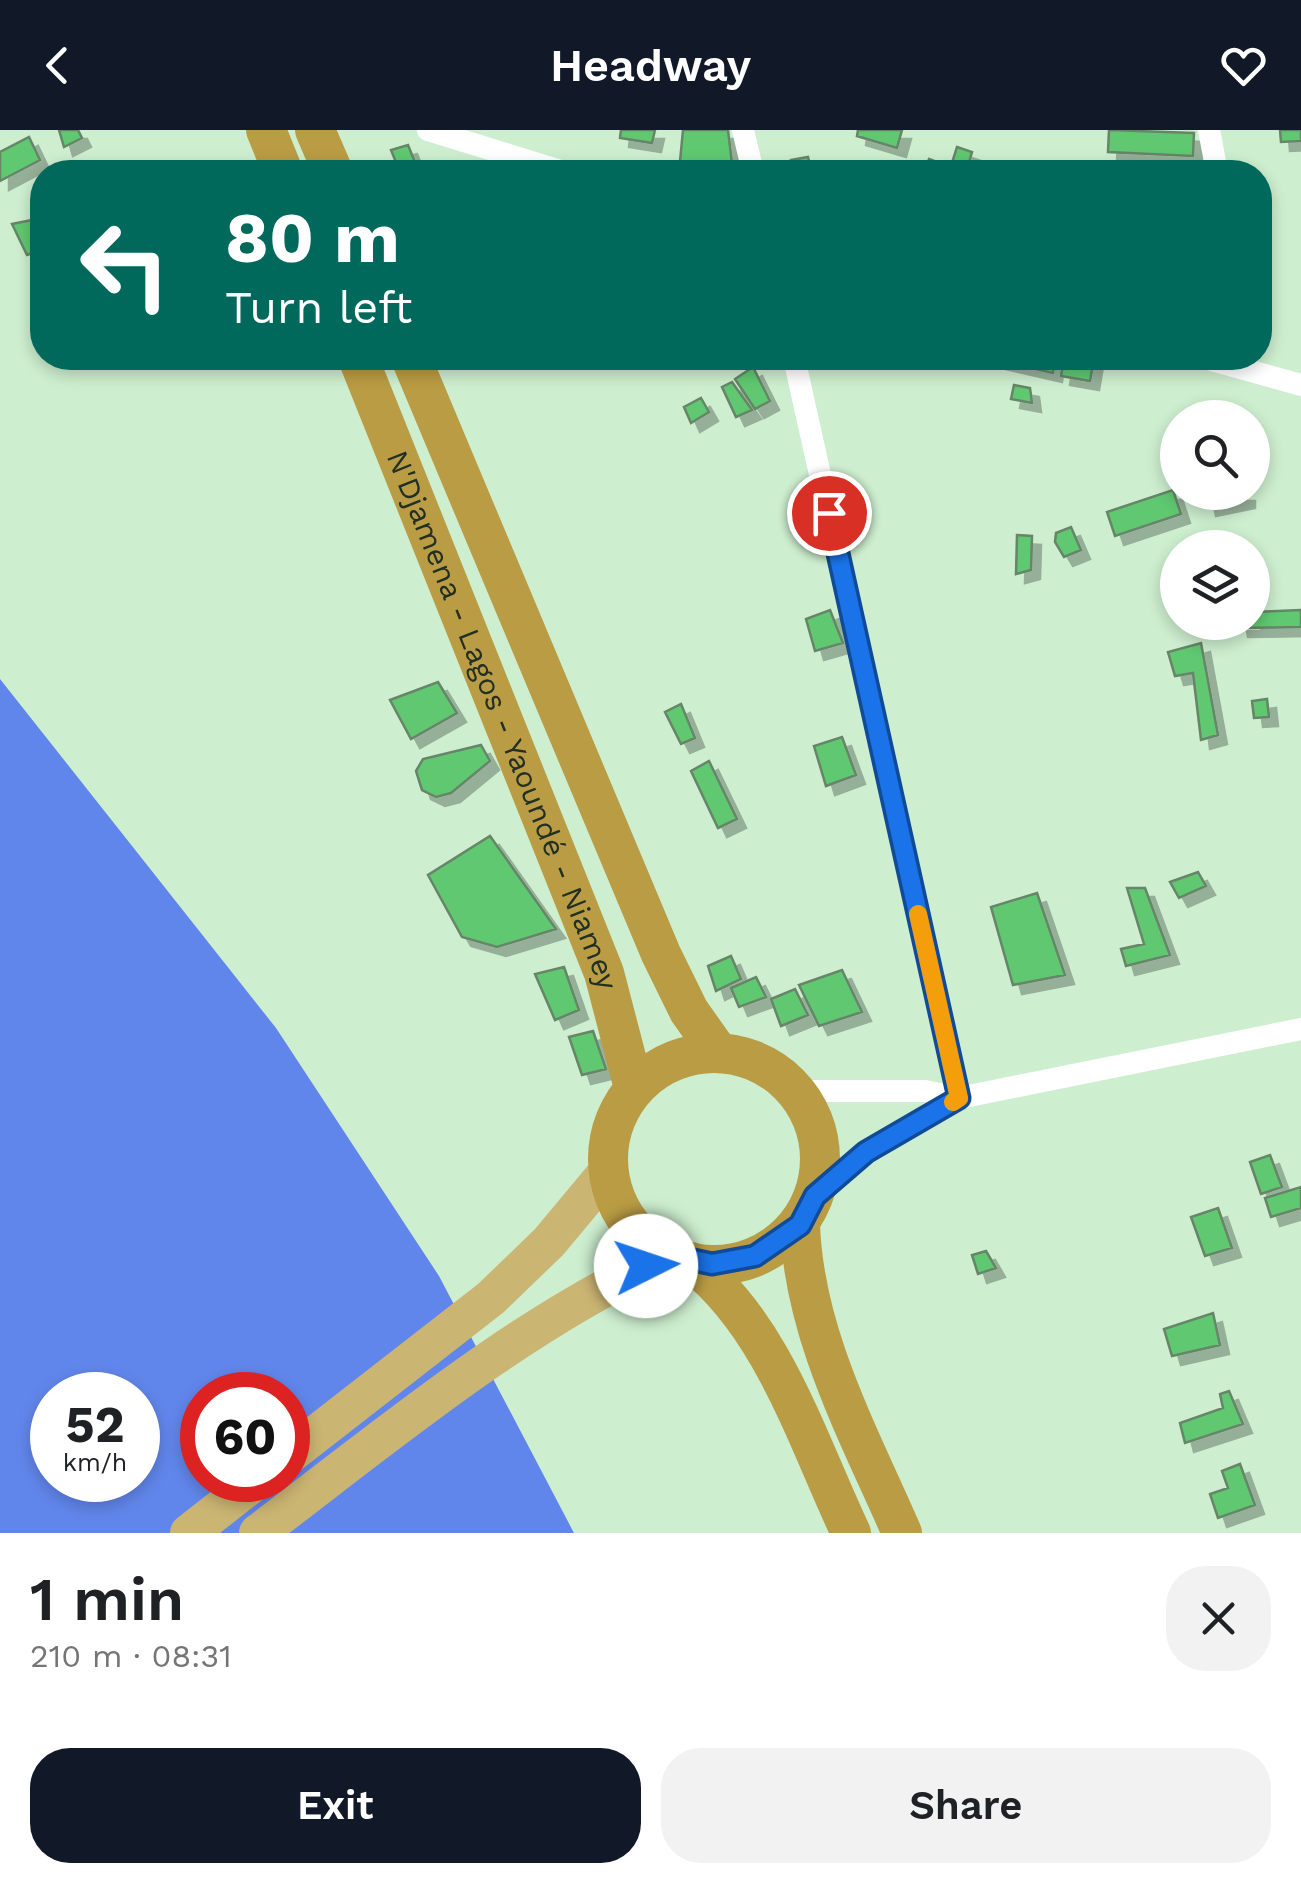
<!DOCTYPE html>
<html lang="en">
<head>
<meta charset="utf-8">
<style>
	:root { --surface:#fff; --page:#f2f2f2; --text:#202124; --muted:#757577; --accent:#111827 }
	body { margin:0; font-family:"Work Sans",sans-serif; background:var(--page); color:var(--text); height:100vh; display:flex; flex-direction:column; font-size:38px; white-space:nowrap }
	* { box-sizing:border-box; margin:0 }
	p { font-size:32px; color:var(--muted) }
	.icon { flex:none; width:55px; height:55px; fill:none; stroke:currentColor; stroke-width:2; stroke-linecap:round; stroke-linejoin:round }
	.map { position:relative; height:1403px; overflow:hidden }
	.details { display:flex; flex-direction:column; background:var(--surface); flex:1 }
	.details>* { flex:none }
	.guide { position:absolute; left:30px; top:30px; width:1242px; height:210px; border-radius:40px; box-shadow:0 5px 15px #0003; background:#00695c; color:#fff; overflow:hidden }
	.tools { position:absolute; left:1160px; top:270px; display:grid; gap:20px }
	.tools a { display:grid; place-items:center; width:110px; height:110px; border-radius:50%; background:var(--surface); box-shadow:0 5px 15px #0003; font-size:50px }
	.speed { position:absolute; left:30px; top:1242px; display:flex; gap:20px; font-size:50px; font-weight:700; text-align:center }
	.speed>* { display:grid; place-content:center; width:130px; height:130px; border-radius:50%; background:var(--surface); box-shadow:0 5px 15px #0003; line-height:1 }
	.speed small { font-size:25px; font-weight:400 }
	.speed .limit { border:15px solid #d22; background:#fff; color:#111 }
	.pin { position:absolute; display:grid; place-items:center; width:85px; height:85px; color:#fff; margin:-42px; border:5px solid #fff; border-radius:50%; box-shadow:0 2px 10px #0007 }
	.me { position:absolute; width:110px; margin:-55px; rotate:86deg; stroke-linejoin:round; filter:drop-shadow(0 0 8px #0008) }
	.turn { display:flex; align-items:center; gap:35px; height:210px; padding:0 30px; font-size:45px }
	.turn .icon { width:130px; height:130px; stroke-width:2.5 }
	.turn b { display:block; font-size:70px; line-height:85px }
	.round { display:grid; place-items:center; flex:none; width:105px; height:105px; border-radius:40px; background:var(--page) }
	.overview { display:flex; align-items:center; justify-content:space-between; height:170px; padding:0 30px }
	h1 { font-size:60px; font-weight:600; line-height:75px }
	.action { display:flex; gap:20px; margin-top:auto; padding:20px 30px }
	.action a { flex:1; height:115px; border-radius:40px; background:var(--accent); color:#fff; font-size:40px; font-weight:600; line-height:115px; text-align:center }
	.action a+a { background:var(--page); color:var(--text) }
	header { display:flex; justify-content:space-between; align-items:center; height:130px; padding:0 30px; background:var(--accent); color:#fff; font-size:45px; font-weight:600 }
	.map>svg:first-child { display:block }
</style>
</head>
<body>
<header><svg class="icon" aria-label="back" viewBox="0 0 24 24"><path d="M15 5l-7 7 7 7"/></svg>Headway<svg class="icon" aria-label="heart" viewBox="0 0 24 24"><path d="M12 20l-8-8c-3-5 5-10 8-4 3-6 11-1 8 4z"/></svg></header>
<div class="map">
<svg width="1301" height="1403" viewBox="0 0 1301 1403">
	<defs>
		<filter id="shadow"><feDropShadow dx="9" dy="9" stdDeviation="0" flood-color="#0004"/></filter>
	</defs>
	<rect width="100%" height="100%" fill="#cdeecf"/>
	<path fill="#6186eb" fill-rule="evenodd" d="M0 549 276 898 439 1146 574 1403H0ZM52 1265H138V1350H52ZM202 1265H288V1350H202Z"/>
	<path fill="#61c871" stroke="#668569" stroke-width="2.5" filter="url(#shadow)" d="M59 0H78L82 8 64 17Z
		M621 0H655L652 13 620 8Z
		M683 0H728L733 42H679Z
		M858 0H902L897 18 857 6Z
		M1109 0 1194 3 1193 26 1108 22Z
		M1280 0H1301V11L1281 12Z
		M29 7 40 30 0 51V22Z
		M408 15 419 42H400L391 20Z
		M957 17 972 22 966 42H949Z
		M808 27 812 42H794L791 30Z
		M929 29 945 35 943 42H924Z
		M42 88V120L27 125 12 94Z
		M988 228H1055L1053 243Z
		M1064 228H1094L1090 251 1061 246Z
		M753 237 770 271 755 279 735 249Z
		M732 252 752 280 736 287 722 257Z
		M1014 255 1030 258 1032 273 1011 269Z
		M701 268 709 282 691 293 684 277Z
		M1173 360 1181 384 1115 406 1107 382Z
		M1204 362H1246V369L1207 377Z
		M1071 397 1081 420 1064 427 1055 412 1056 403Z
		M1017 405 1032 406 1031 440 1016 444Z
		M830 480 843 513 815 521 806 489Z
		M1301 480V497L1239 498 1238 492H1252V482Z
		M1201 513 1218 605 1201 610 1193 543 1175 546 1168 522Z
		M438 552 457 583 411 609 390 570Z
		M1267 569 1269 587 1254 588 1252 571Z
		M681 574 695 608 681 614 665 582Z
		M842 607 856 645 826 656 814 616Z
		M481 615 490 631 451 663 436 667 422 660 416 641 423 629Z
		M709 631 737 689 718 698 691 641Z
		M490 706 556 799 497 817 462 807 428 745Z
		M1198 742 1206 756 1179 768 1170 752Z
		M1127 758H1145L1170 825 1126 836 1121 819 1144 814Z
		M1037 763 1065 845 1013 855 991 777Z
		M731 826 741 849 716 861 708 836Z
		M564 837 579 880 555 890 535 844Z
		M842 840 862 882 819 896 799 855Z
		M756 847 766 867 739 877 731 858Z
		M795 859 808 885 781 896 771 869Z
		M593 901 606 939 582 945 569 907Z
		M1270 1025 1282 1057 1261 1064 1250 1032Z
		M1301 1057V1078L1271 1087 1265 1068Z
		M1218 1078 1232 1118 1205 1126 1191 1087Z
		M986 1121 996 1138 978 1144 972 1125Z
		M1213 1183 1220 1215 1172 1226 1164 1199Z
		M1229 1261 1243 1294 1185 1313 1180 1293 1223 1278 1220 1264Z
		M1240 1334 1255 1375 1218 1388 1210 1364 1228 1358 1222 1341Z"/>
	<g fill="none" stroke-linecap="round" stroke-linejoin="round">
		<path stroke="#fff" stroke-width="22" d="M428 0 564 42
			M743 0 753 42
			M1209 0 1217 42
			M794 228 959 968
			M1204 228 1301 255
			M794 961H925L959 968
			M815 1066 867 1021 959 968 1301 899"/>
		<path stroke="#cbb573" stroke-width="38" d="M288 1326 491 1168 549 1112 609 1040
			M189 1403 257 1350
			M258 1403C390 1303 518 1195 670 1125"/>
		<g stroke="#ba9c44" stroke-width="40">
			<path d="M266 0 283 42"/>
			<path d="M315 0 333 42"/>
			<path id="s1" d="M358 228 604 843 634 958"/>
			<path d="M411 228 661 824 689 881 718 922"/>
			<circle cx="714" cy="1029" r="106"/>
			<path d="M800 1095C804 1205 859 1304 902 1403"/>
			<path d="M691 1132C773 1196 807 1310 851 1403"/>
		</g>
	</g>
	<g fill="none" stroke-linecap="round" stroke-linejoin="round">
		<g stroke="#114b97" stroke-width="25">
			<path id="route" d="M646 1136 670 1125 712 1134 755 1126 800 1095 815 1066 866 1022 959 968 829 383"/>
		</g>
		<use href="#route" stroke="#1a73e8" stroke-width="18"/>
		<path stroke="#f59e0b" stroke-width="18" d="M918 784 959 968 953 972"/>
	</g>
	<g text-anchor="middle" stroke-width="9" stroke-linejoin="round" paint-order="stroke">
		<g font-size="30" fill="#222f23" stroke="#fff">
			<text dy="10" stroke="none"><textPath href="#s1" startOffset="390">N'Djamena - Lagos - Yaoundé - Niamey</textPath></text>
		</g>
	</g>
</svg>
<div class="tools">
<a><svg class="icon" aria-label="search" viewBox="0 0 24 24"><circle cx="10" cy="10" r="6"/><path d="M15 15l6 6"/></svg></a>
<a><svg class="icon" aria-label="layers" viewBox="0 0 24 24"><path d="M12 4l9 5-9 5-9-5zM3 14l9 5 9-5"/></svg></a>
</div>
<div class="speed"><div>52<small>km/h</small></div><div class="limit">60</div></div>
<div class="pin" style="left:829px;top:383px;background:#d93025"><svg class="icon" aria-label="arrive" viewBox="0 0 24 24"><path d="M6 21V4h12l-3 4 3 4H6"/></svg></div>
<svg class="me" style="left:646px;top:1136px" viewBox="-20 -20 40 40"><circle r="19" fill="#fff"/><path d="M0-13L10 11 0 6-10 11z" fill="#1a73e8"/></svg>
<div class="guide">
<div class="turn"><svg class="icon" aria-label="left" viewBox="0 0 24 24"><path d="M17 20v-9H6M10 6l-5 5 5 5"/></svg><div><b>80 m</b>Turn left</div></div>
</div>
</div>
<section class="details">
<div class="overview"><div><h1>1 min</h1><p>210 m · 08:31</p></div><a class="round"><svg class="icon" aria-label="close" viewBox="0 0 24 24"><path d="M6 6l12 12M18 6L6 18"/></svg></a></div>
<div class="action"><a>Exit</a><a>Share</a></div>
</section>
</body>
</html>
